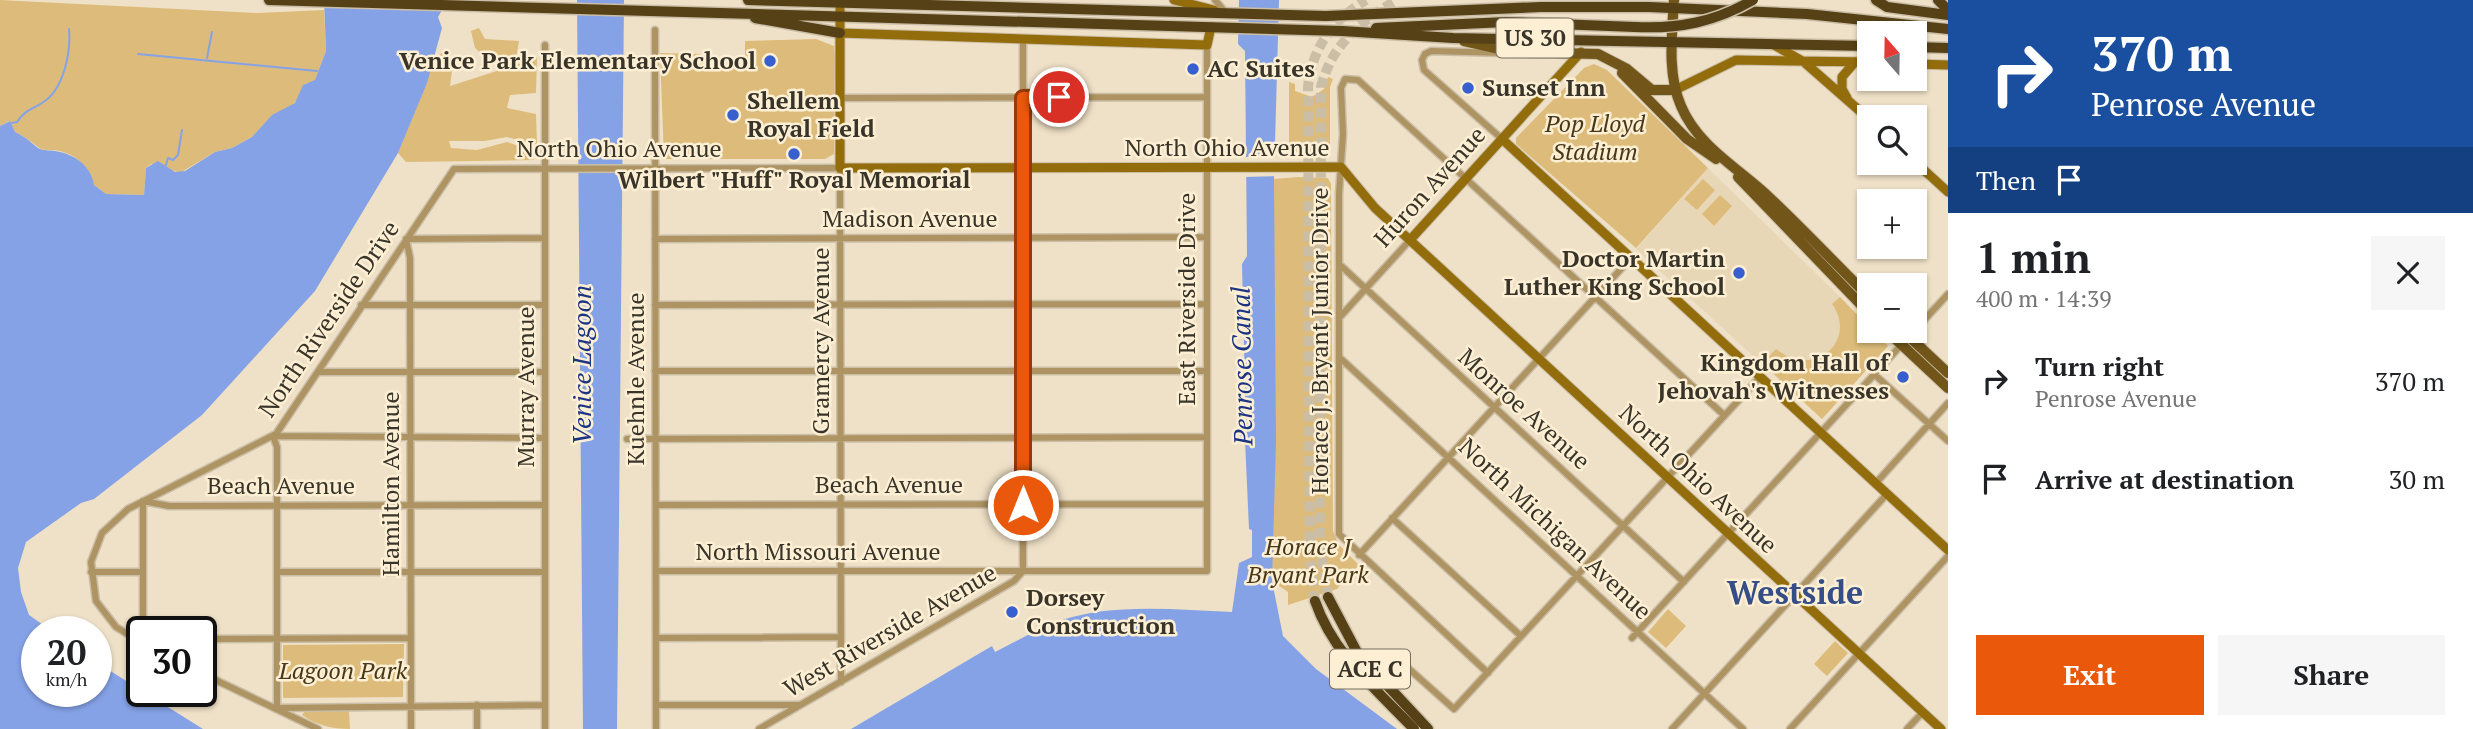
<!DOCTYPE html>
<html lang="en">
<head>
<meta charset="utf-8">
<style>
	:root { --surface:#fff; --page:#f6f6f6; --text:#202124; --muted:#757577; --accent:#ea580c }
	body { margin:0; font-family:"PT Serif",serif; background:var(--page); color:var(--text); height:100vh; display:flex; flex-direction:column; font-size:26px; white-space:nowrap }
	* { box-sizing:border-box; margin:0 }
	p { font-size:23px; color:var(--muted) }
	.icon { flex:none; width:38px; height:38px; fill:none; stroke:currentColor; stroke-width:2; stroke-linecap:round; stroke-linejoin:round }
	.map { position:relative; flex:1; overflow:hidden }
	.details { display:flex; flex-direction:column; background:var(--surface); width:525px }
	.details>* { flex:none }
	.top-card { background:#1a4fa0; color:#fff; overflow:hidden }
	.needle { width:46px; rotate:340deg }
	.buttons { position:absolute; left:1857px; top:21px; display:grid; gap:14px }
	.buttons a { display:grid; place-items:center; width:70px; height:70px; border-radius:0px; background:var(--surface); box-shadow:0 2px 5px #0004; font-size:35px }
	.speed { position:absolute; left:21px; top:616px; display:flex; gap:14px; font-size:35px; font-weight:700; text-align:center }
	.speed>* { display:grid; place-content:center; width:91px; height:91px; border-radius:50%; background:var(--surface); box-shadow:0 2px 5px #0004; line-height:1 }
	.speed small { font-size:18px; font-weight:400 }
	.speed .limit { border:4px solid #111; border-radius:10px; background:#fff; color:#111 }
	.pin { position:absolute; display:grid; place-items:center; width:60px; height:60px; color:#fff; margin:-30px; border:4px solid #fff; border-radius:50%; box-shadow:0 2px 7px #0007 }
	.me { position:absolute; width:77px; margin:-38px; rotate:0deg; stroke-linejoin:round; filter:drop-shadow(0 0 5px #0008) }
	.turn { display:flex; align-items:center; gap:24px; height:147px; padding:0 28px; font-size:32px }
	.turn .icon { width:91px; height:91px; stroke-width:2.5 }
	.turn b { display:block; font-size:49px; line-height:60px }
	.then { display:flex; align-items:center; height:66px; padding:0 28px; background:#0003; gap:14px; font-size:26px }
	.round { display:grid; place-items:center; flex:none; width:74px; height:74px; border-radius:0px; background:var(--page) }
	.summary { display:flex; align-items:center; justify-content:space-between; height:119px; padding:0 28px }
	h1 { font-size:42px; font-weight:600; line-height:52px }
	.cta { display:flex; gap:14px; margin-top:auto; padding:14px 28px }
	.cta a { flex:1; height:80px; border-radius:0px; background:var(--accent); color:#fff; font-size:28px; font-weight:600; line-height:80px; text-align:center }
	.cta a+a { background:var(--page); color:var(--text) }
	ul { padding:0; list-style:none }
	li { display:flex; align-items:center; gap:21px; height:98px; padding:0 28px }
	li div { flex:1 }
	li b { display:block; font-size:26px }
	li em { font-style:normal }
	main { display:flex; flex:1; min-height:0 }
	.map>svg:first-child { display:block }
</style>
</head>
<body>
<main>
<div class="map">
<svg width="1948" height="729" viewBox="0 0 1948 729">
	<rect width="100%" height="100%" fill="#efe1c7"/>
	<path fill="#e8d7b6" d="M1708 168 1840 297 1869 327V331H1873L1888 346 1822 419 1636 249Z"/>
	<path fill="#ddbc7b" d="M0 0 258 13 324 10 326 51 315 81 305 84 295 103 270 118 252 137 232 148 215 152 180 173 151 164 146 168 144 195 106 194 94 185C86 165 78 154 54 150 50 150 41 151 38 147 30 141 25 137 15 132L9 121 0 126Z
		M479 28 485 39 519 41 516 58 489 61 475 48 471 31Z
		M816 39 834 46 835 58 834 154 825 159H664L660 53 701 54V60L745 62V41Z
		M445 51 453 63 450 86 537 58 536 93 510 95 507 108 536 114 537 145 507 137 485 141H449L451 148 477 150 507 142 532 151 534 160 406 162 398 153 433 59Z
		M1594 64 1607 70 1708 168 1636 248 1516 144V138L1584 68Z
		M1328 77 1333 79 1330 87V152H1289V82L1295 84V91L1312 97 1324 89Z
		M1298 177 1328 178 1331 184 1333 531 1339 545 1359 565 1337 589 1288 605V592L1272 581 1274 179Z
		M1703 179 1715 190 1697 210 1684 199Z
		M1720 195 1732 206 1714 226 1702 214Z
		M1840 297 1869 327V331H1873L1888 346 1822 419 1762 363 1776 349C1815 380 1858 340 1832 304Z
		M1668 609 1686 626 1666 648 1648 632Z
		M1835 641 1848 653 1827 676 1814 664Z
		M404 644 403 697 283 698V645Z
		M305 711H349L350 729C331 729 317 725 302 715Z"/>
	<path fill="#85a2e6" d="M324 0H448L438 17 442 28 427 83 398 153 315 291 202 415 94 499 81 503 26 542 18 568 21 592 29 615 53 632H37V691H96V662L203 729H0V126L10 121 15 132C27 138 28 140 38 148 42 151 50 150 55 151 75 154 91 166 94 185L106 194 144 195 146 168 158 161 175 172 185 171 215 152 232 148 252 137 272 115 295 103 303 85 315 80 326 51Z
		M577 0H624L617 729H583Z
		M1239 0H1279L1274 179 1276 442 1272 581 1283 636 1316 669 1397 729H851L992 646 995 652C1015 642 1034 631 1054 623 1109 602 1174 610 1232 612L1239 563 1252 557V530L1249 529 1245 440 1240 439V430H1246L1242 264 1247 256 1245 51 1238 44Z"/>
	<path fill="#efe1c7" d="M1278 156V176L1244 177V157Z"/>
	<g fill="none" stroke-linecap="round" stroke-linejoin="round">
		<path stroke="#85a2e6" stroke-width="2" d="M138 54 317 71
			M207 58 212 32
			M12 123 17 122C25 110 31 110 42 103 64 90 71 52 69 29
			M166 165 168 158 173 160 178 155 182 130"/>
		<path stroke="#cbbea7" stroke-width="10" stroke-dasharray="10 5" stroke-linecap="butt" d="M1328 597 1320 548 1321 87C1332 44 1360 22 1397 0
			M1315 601 1310 558 1308 87C1312 48 1332 21 1366 0"/>
		<g stroke="#cbbea7" stroke-width="9">
			<path id="street" d="M1215 0 1225 12
				M655 30 656 729
				M545 45V729
				M840 98 1207 97
				M1502 139 1424 70 1422 60 1425 54 1431 51 1504 53
				M655 239 1207 237
				M1339 264 1684 582
				M361 305H545
				M655 305 1207 304
				M1339 318 1410 240
				M1339 357 1743 729
				M655 371H1207
				M318 372H545
				M1875 375 1948 441
				M273 436 277 447V708
				M273 436 545 438
				M627 439 1207 437
				M1875 484 1948 403
				M656 505 1207 504
				M1392 518 1521 636
				M1359 555 1631 258
				M656 571H1207V45
				M1023 571V39
				M91 572H143
				M278 572H545
				M143 632V501L169 506 545 505
				M656 638 841 637
				M1632 638 1948 294
				M201 639 411 638
				M142 643 116 627 96 601 91 562 102 533 128 509 276 434 454 169 840 168 841 682
				M1408 668 1454 709 1761 376
				M201 673 318 729
				M1488 673 1339 534V194L1343 134 1341 88 1345 79 1358 80 1724 415
				M656 705H799
				M277 708 545 705
				M411 729 410 258 406 239 545 238
				M477 729V705
				M759 729 1014 581 1023 571
				M1672 729 1887 494
				M1790 729 1948 556
				M1907 729 1923 712"/>
		</g>
		<g stroke="#cbbea7" stroke-width="11">
			<path id="secondary" d="M840 0V168L1341 167 1375 208 1941 729
				M1174 0 1214 10
				M840 33 1207 45 1211 27
				M1774 45 1804 62 1869 119
				M1914 64 1948 65
				M1675 90 1736 60 1869 62
				M1847 98 1842 89V77L1854 63
				M1502 139 1948 550
				M1914 161 1948 192
				M1410 240 1581 52"/>
		</g>
		<g stroke="#cbbea7" stroke-width="12">
			<path id="primary" d="M1674 0C1672 35 1667 74 1681 106 1698 147 1740 169 1770 198 1804 230 1836 264 1869 297
				M1464 41 1513 52 1598 54 1627 69 1652 90H1675
				M1622 73 1687 139 1716 159
				M1738 177 1869 313
				M1887 331 1948 388
				M1903 331 1948 373"/>
		</g>
		<g stroke="#cbbea7" stroke-width="13">
			<path id="highway" d="M269 0 1342 31 1453 38 1869 46
				M748 0 1326 16 1541 7H1649L1807 14 1948 29
				M1876 0 1887 7 1948 15
				M1938 0 1948 10
				M755 18 840 33
				M1376 28 1506 22 1635 27
				M1914 47 1948 48
				M1328 597 1358 654 1428 729
				M1315 601C1333 654 1377 690 1414 729"/>
		</g>
		<use href="#street" stroke="#ae9462" stroke-width="6"/>
		<use href="#secondary" stroke="#936d0b" stroke-width="9"/>
		<use href="#primary" stroke="#715519" stroke-width="10"/>
		<use href="#highway" stroke="#564116" stroke-width="10"/>
		<g stroke="#cbbea7" stroke-width="13" stroke-linecap="butt">
			<path id="highway-bridge" d="M1635 27C1679 29 1715 22 1753 0"/>
		</g>
		<use href="#highway-bridge" stroke="#564116" stroke-width="10"/>
	</g>
	<g fill="none" stroke-linecap="round" stroke-linejoin="round">
		<g stroke="#983908" stroke-width="18">
			<path id="route" d="M1023 505V98L1059 97"/>
		</g>
		<use href="#route" stroke="#ea580c" stroke-width="12"/>
	</g>
	<g fill="#375fcf" stroke="#fdefd4" stroke-width="2.5">
		<circle cx="770" cy="61" r="7"/>
		<circle cx="1193" cy="69" r="7"/>
		<circle cx="1468" cy="88" r="7"/>
		<circle cx="733" cy="115" r="7"/>
		<circle cx="794" cy="154" r="7"/>
		<circle cx="1739" cy="273" r="7"/>
		<circle cx="1903" cy="377" r="7"/>
		<circle cx="1012" cy="612" r="7"/>
	</g>
	<g text-anchor="middle" stroke-width="5" stroke-linejoin="round" paint-order="stroke">
		<g fill="#fdefd4" stroke="#746c5c" stroke-width="2">
			<rect x="1496.5" y="18.5" width="77" height="39" rx="5"/>
			<rect x="1330" y="649.5" width="80" height="39" rx="5"/>
		</g>
		<g font-size="23" font-weight="bold" fill="#393429">
			<text x="1535" y="46">US 30</text>
			<text x="1370" y="677">ACE C</text>
		</g>
		<g font-size="24" font-weight="bold" fill="#393429" stroke="#fdefd4" text-anchor="start">
			<text x="756" y="69" text-anchor="end">Venice Park Elementary School</text>
			<text x="1207" y="77">AC Suites</text>
			<text x="1482" y="96">Sunset Inn</text>
			<text x="747" y="109">Shellem<tspan x="747" dy="28">Royal Field</tspan></text>
			<text x="794" y="188" text-anchor="middle">Wilbert "Huff" Royal Memorial</text>
			<text x="1725" y="267" text-anchor="end">Doctor Martin<tspan x="1725" dy="28">Luther King School</tspan></text>
			<text x="1889" y="371" text-anchor="end">Kingdom Hall of<tspan x="1889" dy="28">Jehovah's Witnesses</tspan></text>
			<text x="1026" y="606">Dorsey<tspan x="1026" dy="28">Construction</tspan></text>
		</g>
		<g font-size="24" font-style="italic" fill="#483817" stroke="#fdefd4">
			<text x="1595" y="132">Pop Lloyd<tspan x="1595" dy="28">Stadium</tspan></text>
			<text x="1308" y="555">Horace J<tspan x="1308" dy="28">Bryant Park</tspan></text>
			<text x="343" y="679">Lagoon Park</text>
		</g>
		<g font-size="24" fill="#393429" stroke="#fdefd4">
			<text x="1227" y="156">North Ohio Avenue</text>
			<text x="619" y="157">North Ohio Avenue</text>
			<text transform="translate(1430 187) rotate(-48)" y="8">Huron Avenue</text>
			<text x="910" y="227">Madison Avenue</text>
			<text transform="translate(1187 299) rotate(-90)" y="8">East Riverside Drive</text>
			<text transform="translate(329 319) rotate(-56)" y="8">North Riverside Drive</text>
			<text transform="translate(821 341) rotate(-90)" y="8">Gramercy Avenue</text>
			<text transform="translate(1320 341) rotate(-90)" y="8">Horace J. Bryant Junior Drive</text>
			<text transform="translate(636 379) rotate(-90)" y="8">Kuehnle Avenue</text>
			<text transform="translate(526 387) rotate(-90)" y="8">Murray Avenue</text>
			<text transform="translate(1524 409) rotate(42)" y="8">Monroe Avenue</text>
			<text transform="translate(1698 479) rotate(43)" y="8">North Ohio Avenue</text>
			<text transform="translate(391 484) rotate(-90)" y="8">Hamilton Avenue</text>
			<text x="889" y="493">Beach Avenue</text>
			<text x="281" y="494">Beach Avenue</text>
			<text transform="translate(1555 529) rotate(43)" y="8">North Michigan Avenue</text>
			<text x="818" y="560">North Missouri Avenue</text>
			<text transform="translate(890 631) rotate(-30)" y="8">West Riverside Avenue</text>
		</g>
		<g font-size="26" font-style="italic" fill="#1b3582" stroke="#fdefd4">
			<text transform="translate(582 365) rotate(-90)" y="9">Venice Lagoon</text>
			<text transform="translate(1242 366) rotate(-91)" y="9">Penrose Canal</text>
		</g>
		<g font-size="32" font-weight="bold" fill="#364e88" stroke="#fdefd4">
			<text x="1795" y="604">Westside</text>
		</g>
	</g>
</svg>
<div class="buttons">
<a><svg class="needle" viewBox="-14 -14 28 28"><path d="M0-13l5 13h-10z" fill="#e53935"/><path d="M0 13l5-13h-10z" fill="#757577"/></svg></a>
<a><svg class="icon" aria-label="search" viewBox="0 0 24 24"><circle cx="10" cy="10" r="6"/><path d="M15 15l6 6"/></svg></a>
<a>+</a>
<a>−</a>
</div>
<div class="speed"><div>20<small>km/h</small></div><div class="limit">30</div></div>
<div class="pin" style="left:1059px;top:97px;background:#d93025"><svg class="icon" aria-label="arrive" viewBox="0 0 24 24"><path d="M6 21V4h12l-3 4 3 4H6"/></svg></div>
<svg class="me" style="left:1023px;top:505px" viewBox="-20 -20 40 40"><circle r="17" fill="#ea580c" stroke="#fff" stroke-width="3"/><path d="M0-11L8 9 0 5-8 9z" fill="#fff"/></svg>
</div>
<section class="details">
<div class="top-card">
<div class="turn"><svg class="icon" aria-label="right" viewBox="0 0 24 24"><path d="M7 20v-9h11M14 6l5 5-5 5"/></svg><div><b>370 m</b>Penrose Avenue</div></div>
<div class="then">Then<svg class="icon" aria-label="arrive" viewBox="0 0 24 24"><path d="M6 21V4h12l-3 4 3 4H6"/></svg></div>
</div>
<div class="summary"><div><h1>1 min</h1><p>400 m · 14:39</p></div><a class="round"><svg class="icon" aria-label="close" viewBox="0 0 24 24"><path d="M6 6l12 12M18 6L6 18"/></svg></a></div>
<ul>
<li><svg class="icon" aria-label="right" viewBox="0 0 24 24"><path d="M7 20v-9h11M14 6l5 5-5 5"/></svg><div><b>Turn right</b><p>Penrose Avenue</p></div><em>370 m</em></li>
<li><svg class="icon" aria-label="arrive" viewBox="0 0 24 24"><path d="M6 21V4h12l-3 4 3 4H6"/></svg><div><b>Arrive at destination</b></div><em>30 m</em></li>
</ul>
<div class="cta"><a>Exit</a><a>Share</a></div>
</section>
</main>
</body>
</html>
